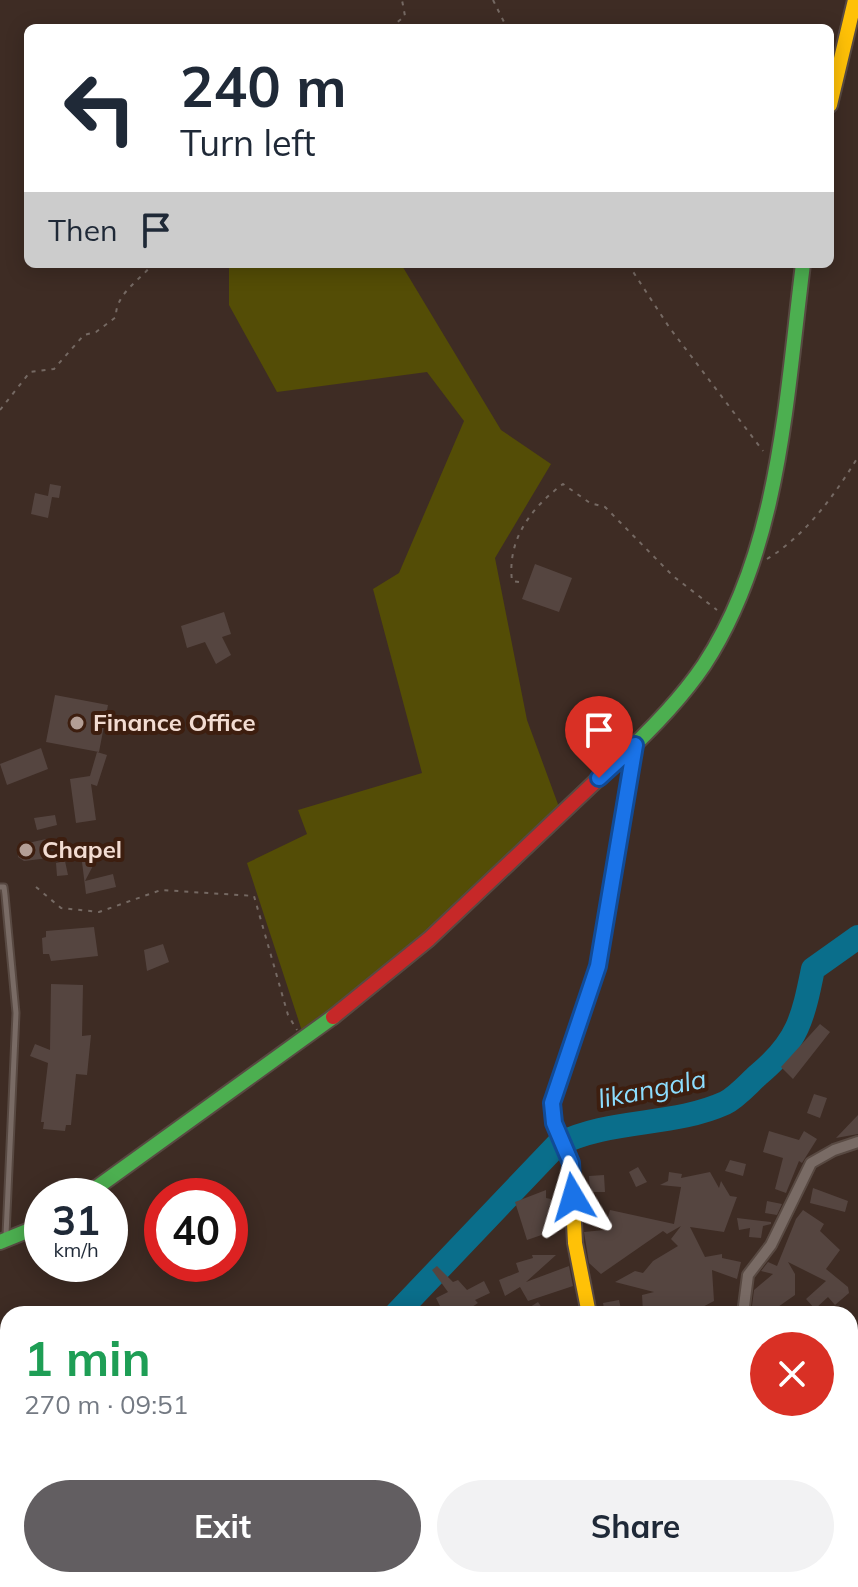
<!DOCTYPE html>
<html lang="en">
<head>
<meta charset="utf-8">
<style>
	:root { --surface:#fff; --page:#f2f2f3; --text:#1f2937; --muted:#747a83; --accent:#625e61 }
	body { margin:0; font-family:Mulish,sans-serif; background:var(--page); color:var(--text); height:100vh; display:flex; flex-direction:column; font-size:30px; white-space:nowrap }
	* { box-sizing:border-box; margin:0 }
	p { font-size:26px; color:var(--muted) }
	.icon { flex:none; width:44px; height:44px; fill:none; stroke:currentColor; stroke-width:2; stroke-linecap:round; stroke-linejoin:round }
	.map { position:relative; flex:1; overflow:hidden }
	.sheet { position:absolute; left:0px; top:1306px; width:858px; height:282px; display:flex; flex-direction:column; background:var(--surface); border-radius:24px 24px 0 0; box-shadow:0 4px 20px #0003 }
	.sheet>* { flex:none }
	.top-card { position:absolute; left:24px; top:24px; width:810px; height:244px; border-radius:12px; box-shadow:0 4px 20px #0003; background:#fff; color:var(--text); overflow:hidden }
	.speed { position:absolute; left:24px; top:1178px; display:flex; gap:16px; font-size:40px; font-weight:700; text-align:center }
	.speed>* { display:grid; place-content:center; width:104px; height:104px; border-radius:50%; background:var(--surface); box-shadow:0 4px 20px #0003; line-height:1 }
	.speed small { font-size:20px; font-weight:400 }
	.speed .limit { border:12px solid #d22; background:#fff; color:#111 }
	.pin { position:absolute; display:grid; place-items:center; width:68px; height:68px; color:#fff; margin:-82px -34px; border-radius:50% 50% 50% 0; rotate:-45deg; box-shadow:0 0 8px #0007 }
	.pin .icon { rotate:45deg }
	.me { position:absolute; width:88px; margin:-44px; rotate:353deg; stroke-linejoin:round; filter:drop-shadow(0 0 6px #0008) }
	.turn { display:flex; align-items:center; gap:28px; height:168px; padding:0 24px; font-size:36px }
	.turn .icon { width:104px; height:104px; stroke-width:2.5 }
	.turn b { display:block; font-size:56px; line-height:68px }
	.then { display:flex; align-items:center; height:76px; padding:0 24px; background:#0003; gap:16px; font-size:30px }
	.round { display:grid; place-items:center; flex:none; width:84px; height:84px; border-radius:42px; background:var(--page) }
	.headline { display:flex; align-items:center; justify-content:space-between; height:136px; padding:0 24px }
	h1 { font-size:48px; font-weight:700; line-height:60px; color:#1e9e55 }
	.button { display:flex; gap:16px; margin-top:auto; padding:16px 24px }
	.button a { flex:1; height:92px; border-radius:48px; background:var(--accent); color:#fff; font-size:32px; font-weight:700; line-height:92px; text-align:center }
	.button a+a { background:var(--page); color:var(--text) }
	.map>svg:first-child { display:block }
</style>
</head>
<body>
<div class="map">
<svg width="858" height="1587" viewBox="0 0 858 1587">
	<rect width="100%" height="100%" fill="#3e2c24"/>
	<path fill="#544d06" d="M229 264H401L501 430 551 464 495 558 527 720 559 807 405 957 303 1034 247 863 307 834 298 810 422 773 373 589 399 573 464 421 427 372 277 392 229 305Z"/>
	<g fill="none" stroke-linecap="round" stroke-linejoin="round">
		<path stroke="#0a6e8b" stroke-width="24" d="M396 1314 557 1145C610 1118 672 1127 725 1103 737 1097 748 1084 758 1075 798 1042 803 1018 813 969L858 937
			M0 1424 8 1422"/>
	</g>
	<path fill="#554540" d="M50 484 61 486 59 498 52 497 48 518 31 514 35 493 48 496Z
		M535 564 572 578 559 612 522 599Z
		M224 612 231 634 222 637 231 655 216 664 205 642 187 648 181 626Z
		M55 695 108 705 99 752 46 742Z
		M41 748 48 769 7 785 0 764Z
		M97 752 107 755 97 786 91 784 96 820 76 823 70 779 90 776Z
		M55 815 57 825 37 830 34 818Z
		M46 839 49 858 24 861 18 857 19 845Z
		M81 854 95 862 85 881 113 874 116 887 86 894Z
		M65 861 68 875 57 876 56 863Z
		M94 927 98 956 51 961 49 954H43L42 938 46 937V931Z
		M163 944 169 962 147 971 144 950Z
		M51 984 83 985 82 1036 91 1035 87 1075 76 1074 71 1125H66L65 1131 43 1129 44 1122H41L48 1063 30 1056 35 1044 50 1050Z
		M820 1024 830 1032 793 1079 781 1067Z
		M814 1094 827 1098 820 1118 807 1113Z
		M858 1115V1134L836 1138Z
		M769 1131 799 1140 804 1131 817 1139 802 1163 799 1161 786 1193 775 1189 783 1158 763 1152Z
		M730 1160 746 1164 743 1176 725 1171Z
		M638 1167 647 1182 636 1187 629 1172Z
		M669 1172 682 1174 681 1178 710 1172 719 1188 721 1181 730 1196 737 1197 724 1232 690 1227 705 1257 722 1254V1258L741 1262 737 1279 712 1270 714 1301 695 1311 678 1314 643 1312 642 1295 654 1292 615 1282 635 1271 643 1273 653 1261 678 1246 671 1239 681 1226 667 1234 663 1231 601 1274 589 1263 584 1232 604 1230 610 1210 674 1224 681 1187 660 1185 668 1181Z
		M604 1175 605 1192H590L589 1176Z
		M813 1188 848 1201 845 1212 810 1203Z
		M546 1190V1198L551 1199 559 1229 527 1240 515 1202Z
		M767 1201 782 1204 777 1215 765 1213Z
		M803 1210 824 1224 820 1231 840 1250 826 1269 848 1287 849 1293 835 1305 828 1297 815 1309 806 1299 826 1281 788 1262 795 1274V1295L768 1314H751L754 1290 773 1274 761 1271 768 1262 777 1266 796 1219Z
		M737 1218 771 1222V1224L763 1226 761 1238 749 1237 750 1228 739 1230Z
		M532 1255H556L526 1282 569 1266 573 1286 528 1301 520 1287 505 1296 499 1280 519 1272 516 1263 533 1258Z
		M437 1266 453 1282 458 1280 467 1290 484 1281 490 1293 475 1300 478 1303 472 1307 478 1314H444L436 1298 448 1292 432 1270Z
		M619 1300 622 1314H605L603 1303Z
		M538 1302 546 1314H519Z"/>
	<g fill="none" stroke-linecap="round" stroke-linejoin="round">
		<g stroke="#584942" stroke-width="9">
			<path id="lane" d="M0 887H4L5 895 16 1013 6 1235"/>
		</g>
		<g stroke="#584942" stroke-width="14">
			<path id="street" d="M743 1314 748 1275 771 1245 811 1163 834 1150 858 1142
				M850 1522H858
				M569 1587 571 1580
				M664 1587 667 1580"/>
		</g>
		<g stroke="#584942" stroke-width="18">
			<path id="fast" d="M614 764C647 734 679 702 704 665 780 549 786 397 803 264
				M85 1196 333 1017
				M0 1242 42 1225"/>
		</g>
		<g stroke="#584942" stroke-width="18">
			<path id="slow" d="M830 105 855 0
				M587 998 552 1103 554 1123 571 1163 575 1243 589 1314"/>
		</g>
		<g stroke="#584942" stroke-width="18">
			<path id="jam" d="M587 998 598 966 635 745
				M333 1017 429 939 614 764"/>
		</g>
		<path stroke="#756963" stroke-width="2" stroke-dasharray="4 6" stroke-linecap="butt" d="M493 0 507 28
			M390 28 405 16 402 0
			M628 264 669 327 763 451
			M0 410 30 372 54 369 84 335 96 332 116 317C115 294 140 280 153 264
			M767 559C806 535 834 496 858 457
			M519 582 512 581C507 539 531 508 563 484L590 503 605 507 673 576 717 610
			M36 887 61 908 99 912 161 890 254 896 288 1015 297 1030
			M0 1475H8
			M0 1516 8 1524
			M53 1580 57 1587
			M214 1580 223 1587"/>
		<use href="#lane" stroke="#796b65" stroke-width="5"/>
		<use href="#street" stroke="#796b65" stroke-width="10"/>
		<use href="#fast" stroke="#4caf50" stroke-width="14"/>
		<use href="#slow" stroke="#ffc107" stroke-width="14"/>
		<use href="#jam" stroke="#c62828" stroke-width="14"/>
	</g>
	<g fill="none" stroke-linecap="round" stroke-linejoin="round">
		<g stroke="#114b97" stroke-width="20">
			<path id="route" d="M573 1197 571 1163 554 1123 552 1103 598 966 635 745 599 778"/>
		</g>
		<use href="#route" stroke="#1a73e8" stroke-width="14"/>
	</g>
	<g fill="#b39e95" stroke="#3d1e0f" stroke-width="3">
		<circle cx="77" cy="723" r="8"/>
		<circle cx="26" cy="850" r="8"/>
	</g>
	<g text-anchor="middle" stroke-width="8" stroke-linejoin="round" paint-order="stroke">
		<g font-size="24" font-weight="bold" fill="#f2dcd2" stroke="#3d1e0f" text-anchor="start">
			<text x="93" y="731">Finance Office</text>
			<text x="42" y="858">Chapel</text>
		</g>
		<g font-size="26" font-style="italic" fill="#8cddfe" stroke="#3d1e0f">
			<text transform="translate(652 1089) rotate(-11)" y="9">likangala</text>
		</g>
	</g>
</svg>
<div class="speed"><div>31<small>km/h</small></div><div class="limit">40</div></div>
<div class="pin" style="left:599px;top:778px;background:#d93025"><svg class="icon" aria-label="arrive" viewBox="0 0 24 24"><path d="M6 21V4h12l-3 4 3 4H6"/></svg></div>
<svg class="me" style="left:573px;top:1197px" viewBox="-20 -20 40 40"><path d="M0-17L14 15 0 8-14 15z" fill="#1a73e8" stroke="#fff" stroke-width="4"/></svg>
<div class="top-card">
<div class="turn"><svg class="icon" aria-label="left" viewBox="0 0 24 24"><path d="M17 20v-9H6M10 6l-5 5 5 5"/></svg><div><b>240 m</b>Turn left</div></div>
<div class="then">Then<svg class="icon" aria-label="arrive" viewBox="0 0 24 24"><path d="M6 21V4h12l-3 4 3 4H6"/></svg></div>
</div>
<section class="sheet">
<div class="headline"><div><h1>1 min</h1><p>270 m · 09:51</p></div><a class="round" style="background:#d93025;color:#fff"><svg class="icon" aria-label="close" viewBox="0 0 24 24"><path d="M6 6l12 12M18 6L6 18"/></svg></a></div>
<div class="button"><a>Exit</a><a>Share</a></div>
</section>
</div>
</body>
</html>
